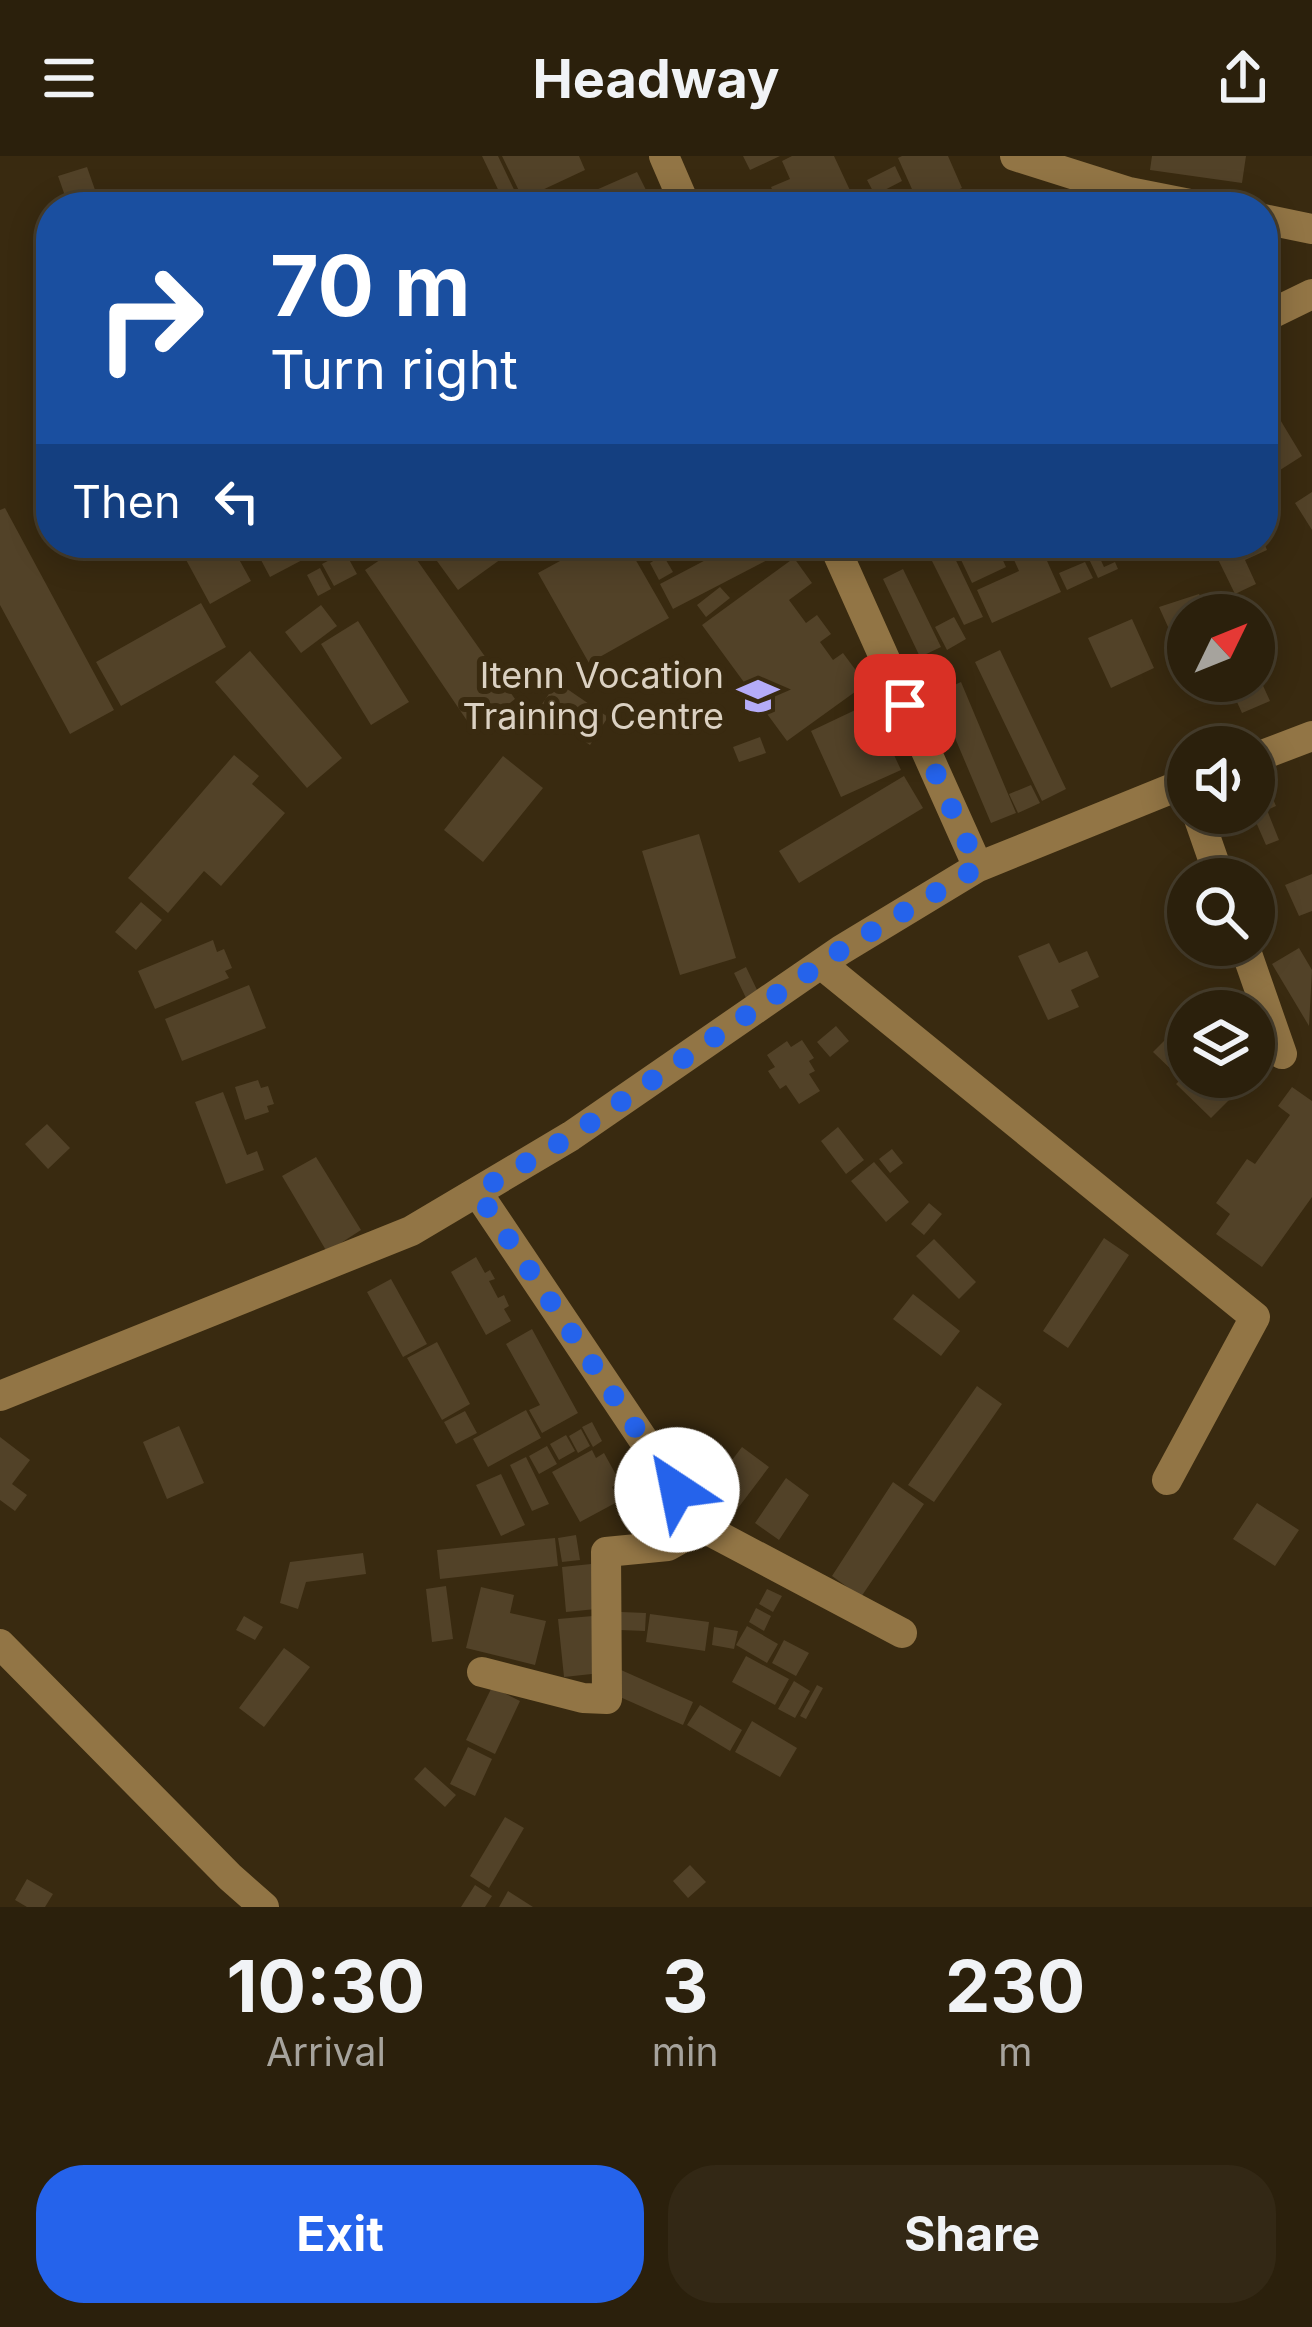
<!DOCTYPE html>
<html lang="en">
<head>
<meta charset="utf-8">
<style>
	:root { --surface:#2b200c; --page:#332815; --text:#f1f3f6; --muted:#a6a39d; --line:#473e2d; --accent:#2563eb }
	body { margin:0; font-family:Inter,sans-serif; background:var(--page); color:var(--text); height:100vh; display:flex; flex-direction:column; font-size:45px; white-space:nowrap }
	* { box-sizing:border-box; margin:0 }
	p { font-size:39px; color:var(--muted) }
	.icon { flex:none; width:66px; height:66px; fill:none; stroke:currentColor; stroke-width:2; stroke-linecap:round; stroke-linejoin:round }
	.map { position:relative; height:1751px; overflow:hidden }
	.panel { display:flex; flex-direction:column; background:var(--surface); flex:1 }
	.panel>* { flex:none }
	.guide { position:absolute; left:36px; top:36px; width:1242px; height:366px; border-radius:48px; box-shadow:0 6px 30px #0003,0 0 0 3px var(--line); background:#1a4fa0; color:#fff; overflow:hidden }
	.needle { width:78px; rotate:47deg }
	.buttons { position:absolute; left:1167px; top:438px; display:grid; gap:24px }
	.buttons a { display:grid; place-items:center; width:108px; height:108px; border-radius:50%; background:var(--surface); box-shadow:0 6px 30px #0003,0 0 0 3px var(--line); font-size:60px }
	.pin { position:absolute; display:grid; place-items:center; width:102px; height:102px; color:#fff; margin:-51px; border-radius:24px; box-shadow:0 6px 18px #0006 }
	.me { position:absolute; width:132px; margin:-66px; rotate:326deg; stroke-linejoin:round; filter:drop-shadow(0 0 9px #0008) }
	.turn { display:flex; align-items:center; gap:42px; height:252px; padding:0 36px; font-size:54px }
	.turn .icon { width:156px; height:156px; stroke-width:2.5 }
	.turn b { display:block; font-size:84px; line-height:102px }
	.then { display:flex; align-items:center; height:114px; padding:0 36px; background:#0003; gap:24px; font-size:45px }
	.eta { display:flex; justify-content:space-evenly; align-items:center; height:204px; text-align:center }
	.eta b { font-size:72px; font-weight:700; line-height:84px }
	.button { display:flex; gap:24px; margin-top:auto; padding:24px 36px }
	.button a { flex:1; height:138px; border-radius:48px; background:var(--accent); color:#fff; font-size:48px; font-weight:700; line-height:138px; text-align:center }
	.button a+a { background:var(--page); color:var(--text) }
	header { display:flex; justify-content:space-between; align-items:center; height:156px; padding:0 36px; background:var(--surface); font-size:54px; font-weight:700 }
	.map>svg:first-child { display:block }
</style>
</head>
<body>
<header><svg class="icon" aria-label="menu" viewBox="0 0 24 24"><path d="M4 6h16M4 12h16M4 18h16"/></svg>Headway<svg class="icon" aria-label="share" viewBox="0 0 24 24"><path d="M12 15V3M7 8l5-5 5 5M5 13v7h14v-7"/></svg></header>
<div class="map">
<svg width="1312" height="1751" viewBox="0 0 1312 1751">
	<rect width="100%" height="100%" fill="#392a10"/>
	<path fill="#524228" d="M482 0H498L518 42 505 48Z
		M502 0H579L585 14 523 43Z
		M743 0H780L750 14Z
		M792 0H834L854 43 838 51H804L801 44 780 51 771 31 790 23 782 5Z
		M902 0H948L962 32 920 51 898 2Z
		M1152 0H1246L1242 27 1150 14Z
		M895 10 902 25 875 39 867 24Z
		M87 11 101 51H69L58 20Z
		M637 16 646 34 603 51 596 34Z
		M1270 247 1302 300 1277 316 1263 294V251Z
		M1312 336V374L1295 347Z
		M5 352 114 554 70 578 0 449V354Z
		M182 387H230L251 425 210 448 178 389Z
		M252 387H299L306 402 270 421Z
		M405 387 515 543 474 575 365 414Z
		M438 387H523L458 434 429 394Z
		M565 387H626L669 462 589 507 538 417 571 399Z
		M738 387H800L673 453 660 428Z
		M995 387 1006 411 972 427 954 389Z
		M1027 387H1039L1061 436 992 467 977 434 1019 415 1010 395Z
		M1101 387H1122L1127 397 1109 405Z
		M1130 387H1164L1166 391 1138 404Z
		M1225 387H1264L1267 394 1245 404 1256 428 1235 438 1213 393Z
		M950 392 983 461 964 469 930 401Z
		M345 396 357 418 334 430 322 408Z
		M1098 398 1104 411 1115 406 1118 413 1098 422 1089 403Z
		M663 399 673 416 659 424 650 407Z
		M794 402 812 427 789 444 806 467 817 459 831 478 820 486 833 504 843 497 866 528 787 585 702 469Z
		M1085 406 1093 422 1067 434 1059 417Z
		M320 412 331 433 318 440 307 419Z
		M903 413 941 491 920 501 883 423Z
		M720 431 730 442 706 461 697 449Z
		M1199 438 1204 449 1222 440 1231 459H1188V515L1159 451Z
		M201 447 226 491 121 550 96 506Z
		M321 449 337 470 301 497 285 476Z
		M954 461 966 483 947 494 935 471Z
		M1132 463 1154 512 1111 532 1088 482Z
		M358 465 409 546 371 569 321 488Z
		M1000 494 1066 633 1042 645 975 506Z
		M250 495 342 602 307 632 215 526Z
		M1260 523 1270 545 1242 557 1232 535Z
		M557 526 608 561 590 589 538 554Z
		M961 526 1016 657 991 667 936 537Z
		M870 547 901 614 841 641 811 575Z
		M760 581 766 597 739 606 733 591Z
		M234 599 259 620 252 628 285 657 221 730 204 715 168 757 128 722Z
		M503 600 543 632 483 706 444 674Z
		M904 620 923 652 799 727 779 695Z
		M1031 629 1040 647 1018 657 1009 638Z
		M1269 634 1276 650 1267 654 1279 684 1266 689 1252 657 1254 640Z
		M699 678 736 802 680 819 642 695Z
		M1312 718V755L1299 760 1285 729Z
		M141 746 162 764 136 794 115 776Z
		M213 784 217 796 224 793 232 812 225 815 229 822 155 853 138 815Z
		M1049 787 1059 807 1087 795 1099 821 1071 834 1079 851 1048 864 1018 800Z
		M1299 792 1312 814 1309 870 1272 808Z
		M746 811 758 836 746 842 734 817Z
		M249 829 266 872 182 905 165 863Z
		M836 870 849 885 830 901 817 886Z
		M1172 877 1188 893V908L1177 919 1153 896Z
		M802 884 814 902 809 905 815 915 809 918 820 935 799 948 786 929 780 933 768 915 775 911 767 899 787 885 791 891Z
		M1188 916V921H1214L1233 940 1211 962 1176 928Z
		M258 924 261 932 268 930 274 948 267 950 269 956 245 964 235 931Z
		M1292 931 1312 945V1041L1262 1111 1216 1078 1230 1058 1216 1047 1247 1003 1255 1008 1290 959 1278 950Z
		M223 936 247 999 257 995 264 1014 226 1028 195 946Z
		M47 968 70 992 48 1013 25 988Z
		M838 971 864 1004 846 1018 821 985Z
		M892 993 903 1007 890 1017 879 1003Z
		M316 1001 361 1074 327 1096 282 1020Z
		M874 1006 909 1046 886 1066 851 1025Z
		M929 1047 942 1058 924 1079 911 1068Z
		M1104 1082 1129 1099 1068 1192 1043 1175Z
		M934 1083 976 1126 959 1143 916 1100Z
		M476 1101 485 1117 490 1114 495 1123 489 1125 498 1142 504 1139 509 1150 504 1153 511 1165 486 1179 451 1116Z
		M391 1123 427 1188 403 1201 367 1136Z
		M913 1138 960 1175 941 1200 893 1163Z
		M532 1173 578 1257 542 1277 529 1254 540 1249 506 1188Z
		M437 1186 470 1248 442 1264 407 1202Z
		M977 1230 1002 1248 934 1346 908 1329Z
		M526 1254 541 1282 488 1311 473 1283Z
		M465 1255 477 1277 456 1288 444 1266Z
		M592 1266 602 1285 593 1291 582 1271Z
		M179 1270 204 1327 167 1343 143 1286Z
		M581 1273 590 1290 578 1297 569 1280Z
		M566 1279 575 1295 559 1304 550 1288Z
		M0 1281 30 1304 12 1328 27 1339 15 1355 0 1344Z
		M547 1290 557 1308 539 1318 529 1300Z
		M742 1291 769 1311 729 1364 702 1343Z
		M592 1294 596 1302 604 1297 620 1326 612 1331 619 1345 580 1366 552 1316Z
		M526 1301 549 1348 532 1355 510 1309Z
		M501 1318 525 1369 501 1380 476 1329Z
		M786 1322 809 1339 779 1384 755 1367Z
		M893 1326 924 1348 861 1441 832 1420Z
		M1257 1347 1299 1374 1275 1410 1233 1383Z
		M576 1379 580 1404 562 1406 558 1382Z
		M555 1382 558 1410 440 1423 437 1394Z
		M363 1397 366 1418 306 1426 298 1453 280 1447 290 1406Z
		M591 1408 596 1453 566 1456 562 1411Z
		M446 1430 453 1483 432 1486 426 1433Z
		M481 1431 514 1439 510 1457 546 1465 535 1509 466 1492Z
		M767 1433 782 1440 773 1456 759 1448Z
		M756 1452 771 1460 764 1475 749 1466Z
		M621 1456 646 1457 645 1475 620 1474Z
		M650 1458 709 1466 705 1495 646 1486Z
		M244 1460 263 1471 255 1484 236 1474Z
		M593 1460 601 1517 564 1521 558 1463Z
		M747 1470 778 1488 767 1507 736 1489Z
		M714 1471 738 1475 734 1493 712 1489Z
		M784 1484 809 1497 796 1520 772 1507Z
		M284 1492 310 1511 264 1571 239 1552Z
		M746 1500 789 1523 775 1549 732 1526Z
		M621 1514 693 1546 683 1569 611 1537Z
		M794 1525 810 1535 795 1562 778 1553Z
		M817 1529 823 1532 806 1563 800 1560Z
		M492 1531 520 1545 495 1598 466 1584Z
		M700 1549 742 1574 730 1595 687 1569Z
		M752 1565 797 1592 780 1621 735 1596Z
		M468 1591 492 1603 475 1640 450 1628Z
		M425 1611 456 1639 445 1651 414 1623Z
		M505 1661 524 1672 489 1732 470 1720Z
		M690 1709 706 1726 688 1742 673 1725Z
		M27 1723 53 1738 45 1751H27L15 1744Z
		M475 1729 492 1740 485 1751H461Z
		M508 1735 533 1751H499Z"/>
	<g fill="none" stroke-linecap="round" stroke-linejoin="round">
		<path stroke="#927545" stroke-width="30" d="M664 0 686 51
			M1015 0 1129 36 1205 51
			M1263 63 1312 73
			M1263 162 1312 138
			M833 387 978 711
			M1254 602 1312 580
			M1197 657 1220 723
			M1244 789 1282 898
			M821 808 1255 1161 1167 1324
			M477 1036 702 1371 902 1477
			M0 1240 411 1075 571 980 841 794 978 711 1188 626
			M0 1488 230 1721 264 1751
			M482 1516 583 1542 607 1543 606 1396 668 1390 702 1371"/>
	</g>
	<g fill="none" stroke-linecap="round" stroke-linejoin="round">
		<path stroke="#2563eb" stroke-width="21" stroke-dasharray="0 37.8" d="M677 1334 477 1036 571 980 841 794 978 711 905 549"/>
	</g>
	<defs>
		<g id="school-bare" transform="scale(3.24)"><path d="M0-5L7-2L0 1L-7-2ZM-4 1L0 2.5L4 1V4Q0 6-4 4Z" fill="#b5acf8" stroke="#392a10" stroke-width="2.5" paint-order="stroke"/></g>
	</defs>
	<g fill-rule="evenodd">
		<use href="#school-bare" x="758" y="540"/>
	</g>
	<g text-anchor="middle" stroke-width="12" stroke-linejoin="round" paint-order="stroke">
		<g font-size="36" fill="#dbd1c2" stroke="#392a10" text-anchor="end">
			<text x="724" y="532">Itenn Vocation<tspan x="724" dy="41">Training Centre</tspan></text>
		</g>
	</g>
</svg>
<div class="buttons">
<a><svg class="needle" viewBox="-14 -14 28 28"><path d="M0-13l5 13h-10z" fill="#e53935"/><path d="M0 13l5-13h-10z" fill="#a6a39d"/></svg></a>
<a><svg class="icon" aria-label="sound" viewBox="0 0 24 24"><path d="M4 9h4l5-4v14l-5-4H4zM17 9q2 3 0 6"/></svg></a>
<a><svg class="icon" aria-label="search" viewBox="0 0 24 24"><circle cx="10" cy="10" r="6"/><path d="M15 15l6 6"/></svg></a>
<a><svg class="icon" aria-label="layers" viewBox="0 0 24 24"><path d="M12 4l9 5-9 5-9-5zM3 14l9 5 9-5"/></svg></a>
</div>
<div class="pin" style="left:905px;top:549px;background:#d93025"><svg class="icon" aria-label="arrive" viewBox="0 0 24 24"><path d="M6 21V4h12l-3 4 3 4H6"/></svg></div>
<svg class="me" style="left:677px;top:1334px" viewBox="-20 -20 40 40"><circle r="19" fill="#fff"/><path d="M0-13L10 11 0 6-10 11z" fill="#2563eb"/></svg>
<div class="guide">
<div class="turn"><svg class="icon" aria-label="right" viewBox="0 0 24 24"><path d="M7 20v-9h11M14 6l5 5-5 5"/></svg><div><b>70 m</b>Turn right</div></div>
<div class="then">Then<svg class="icon" aria-label="left" viewBox="0 0 24 24"><path d="M17 20v-9H6M10 6l-5 5 5 5"/></svg></div>
</div>
</div>
<section class="panel">
<div class="eta">
<div><b>10:30</b><p>Arrival</p></div>
<div><b>3</b><p>min</p></div>
<div><b>230</b><p>m</p></div>
</div>
<div class="button"><a>Exit</a><a>Share</a></div>
</section>
</body>
</html>
